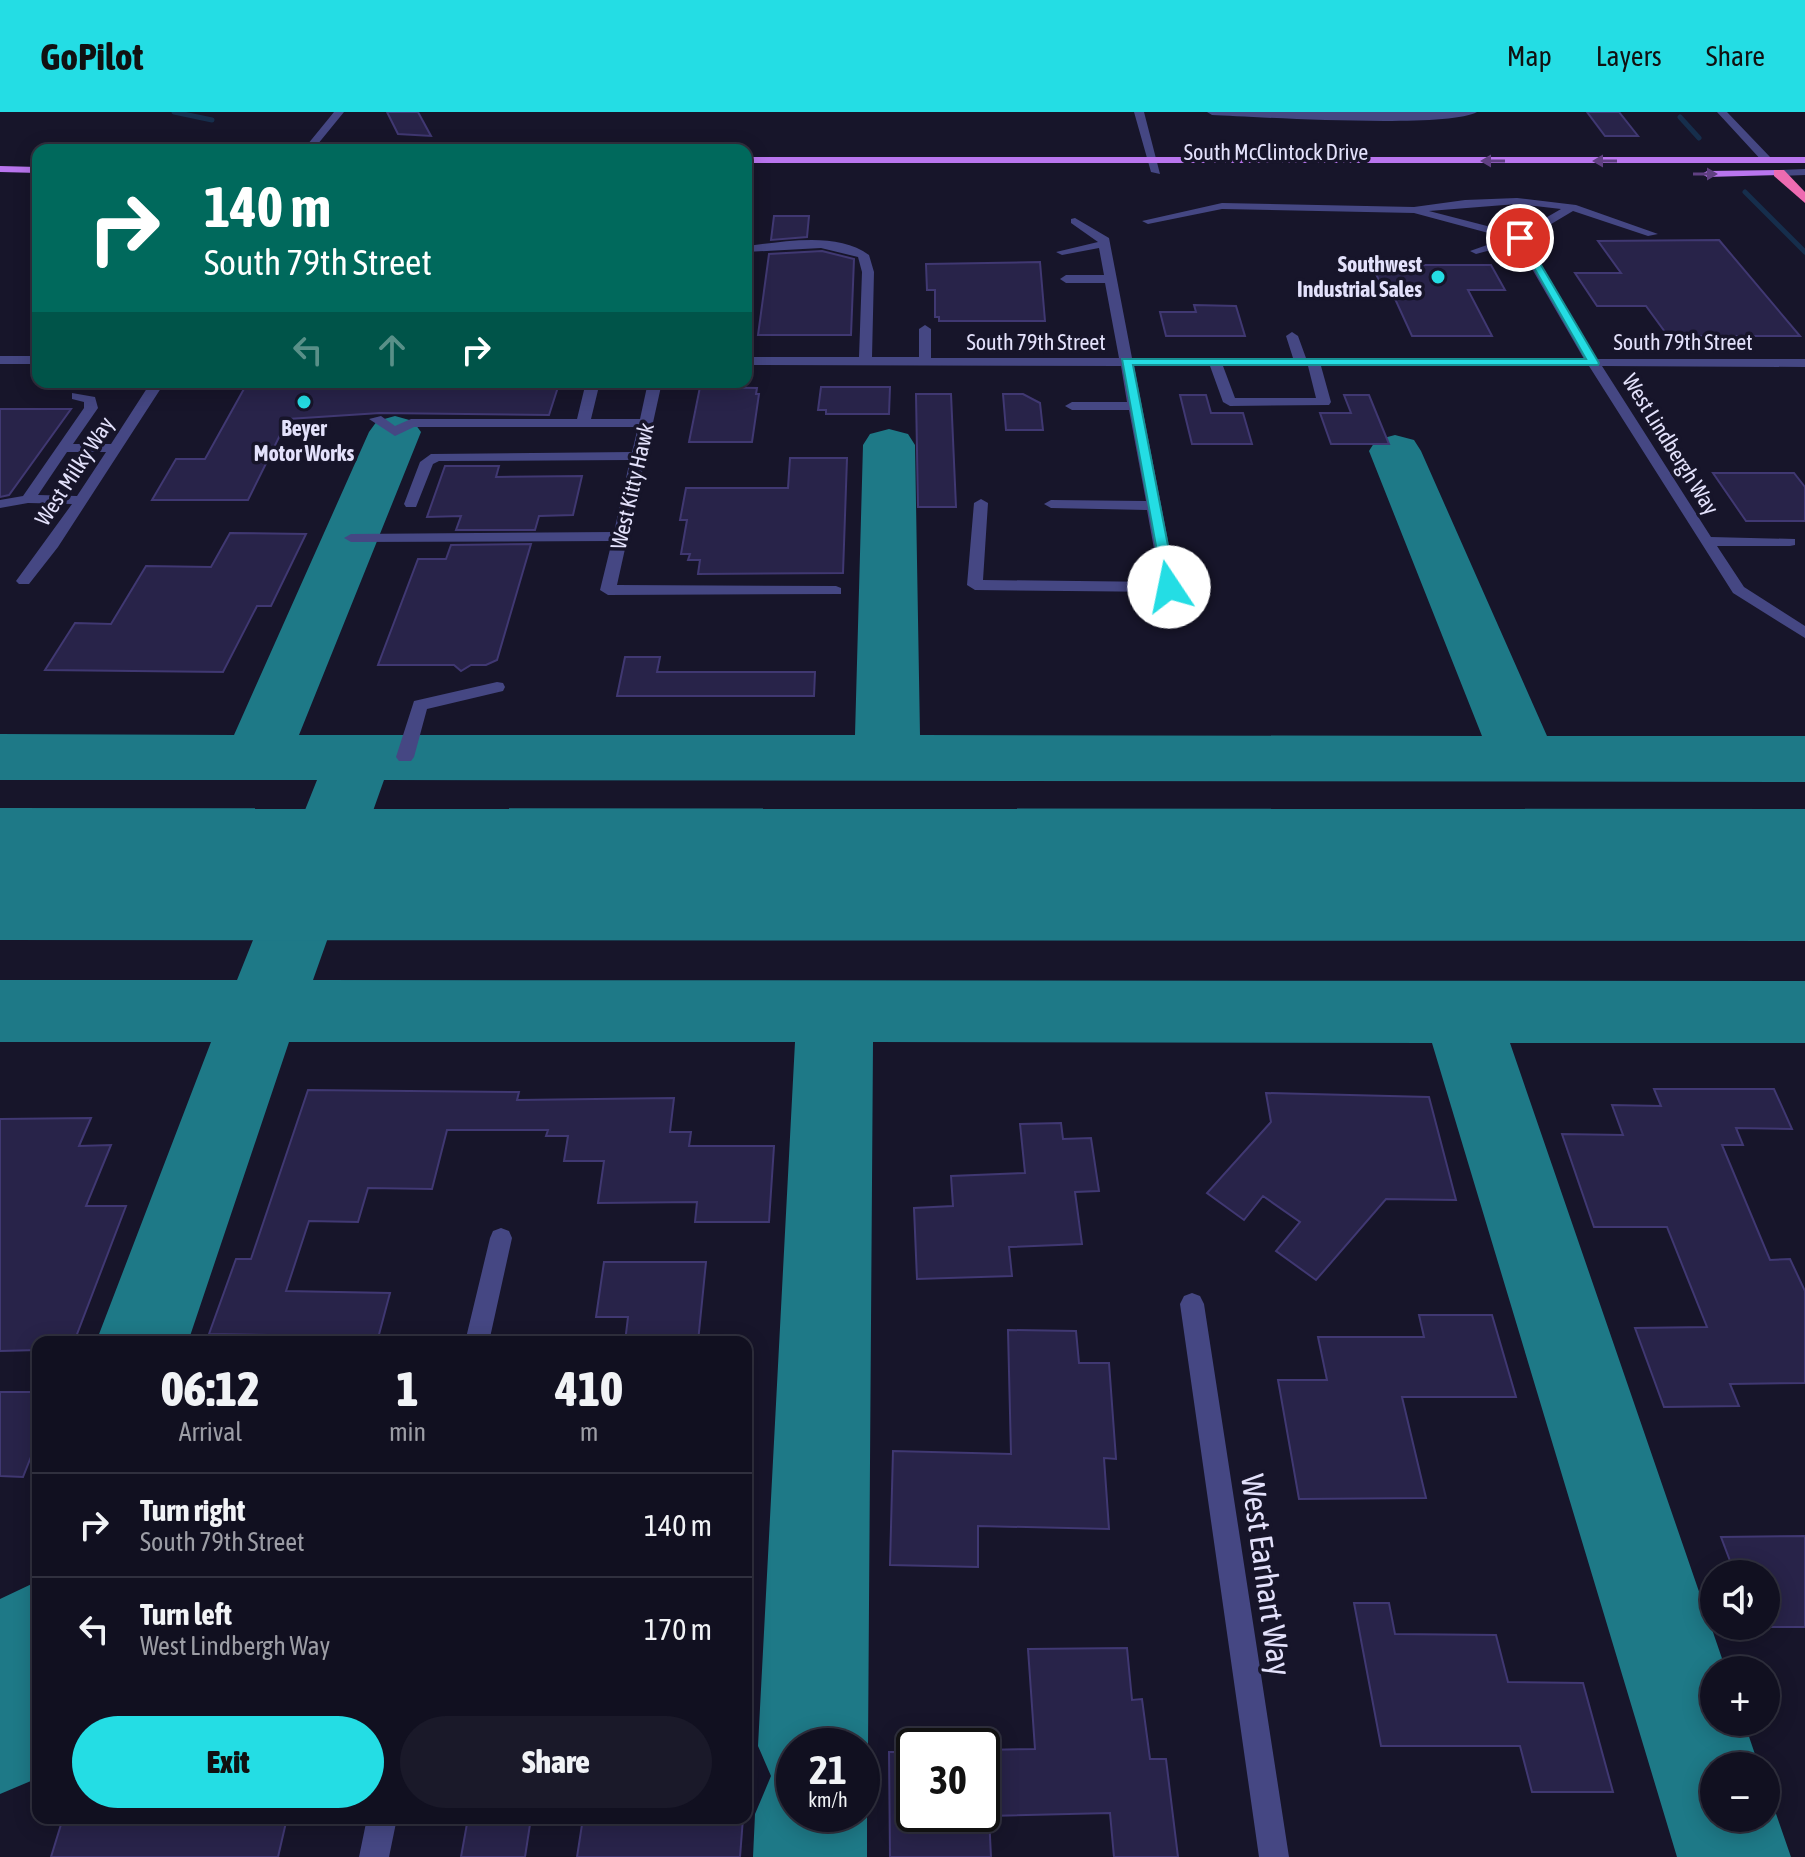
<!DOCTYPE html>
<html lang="en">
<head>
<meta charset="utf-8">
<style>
	:root { --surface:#111020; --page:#1a1929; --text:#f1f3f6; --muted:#9c9da5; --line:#30303e; --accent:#24dde4 }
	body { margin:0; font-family:"Asap Condensed",sans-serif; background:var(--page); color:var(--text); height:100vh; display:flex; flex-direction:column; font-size:30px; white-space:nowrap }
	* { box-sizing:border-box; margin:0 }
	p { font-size:26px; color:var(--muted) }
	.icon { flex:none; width:44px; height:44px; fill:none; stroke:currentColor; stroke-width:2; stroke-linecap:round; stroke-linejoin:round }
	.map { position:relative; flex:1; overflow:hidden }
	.drawer { position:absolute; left:32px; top:1224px; width:720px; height:488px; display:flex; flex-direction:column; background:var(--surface); border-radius:16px; box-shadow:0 4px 20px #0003,0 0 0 2px var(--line) }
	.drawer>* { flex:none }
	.top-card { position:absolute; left:32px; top:32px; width:720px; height:244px; border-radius:16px; box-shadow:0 4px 20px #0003,0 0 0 2px var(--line); background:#00695c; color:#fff; overflow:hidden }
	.controls { position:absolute; left:1700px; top:1448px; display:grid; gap:16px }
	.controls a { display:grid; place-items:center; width:80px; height:80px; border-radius:50%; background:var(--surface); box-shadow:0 4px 20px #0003,0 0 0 2px var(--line); font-size:40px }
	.speed { position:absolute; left:776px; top:1616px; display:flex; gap:16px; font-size:40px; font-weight:700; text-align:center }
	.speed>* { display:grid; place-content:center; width:104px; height:104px; border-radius:50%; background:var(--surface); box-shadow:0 4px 20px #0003,0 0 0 2px var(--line); line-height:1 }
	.speed small { font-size:20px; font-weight:400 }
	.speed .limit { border:4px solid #111; border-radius:12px; background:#fff; color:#111 }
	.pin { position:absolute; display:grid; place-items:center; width:68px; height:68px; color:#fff; margin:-34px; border:4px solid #fff; border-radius:50%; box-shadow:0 2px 8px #0007 }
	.me { position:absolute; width:88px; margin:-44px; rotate:349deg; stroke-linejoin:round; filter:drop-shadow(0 0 6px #0008) }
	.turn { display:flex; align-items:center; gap:28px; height:168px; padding:0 40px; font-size:36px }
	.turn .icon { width:104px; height:104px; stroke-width:2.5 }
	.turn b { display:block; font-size:56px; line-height:68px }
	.lanes { display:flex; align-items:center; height:76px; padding:0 40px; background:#0003; justify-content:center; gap:40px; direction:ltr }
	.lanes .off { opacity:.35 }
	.eta { display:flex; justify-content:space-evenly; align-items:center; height:136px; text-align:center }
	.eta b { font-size:48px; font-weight:800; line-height:56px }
	.action { display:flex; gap:16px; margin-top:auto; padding:16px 40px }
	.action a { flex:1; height:92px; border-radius:48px; background:var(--accent); color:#111; font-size:32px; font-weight:800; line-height:92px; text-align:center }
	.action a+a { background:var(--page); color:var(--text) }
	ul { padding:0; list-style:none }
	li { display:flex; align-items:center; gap:24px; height:104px; padding:0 40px; border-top:2px solid var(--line) }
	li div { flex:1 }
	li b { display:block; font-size:30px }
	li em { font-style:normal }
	header { display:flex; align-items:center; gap:48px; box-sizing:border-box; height:112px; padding:0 40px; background:var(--accent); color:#111 }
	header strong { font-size:38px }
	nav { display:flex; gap:44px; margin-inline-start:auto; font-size:28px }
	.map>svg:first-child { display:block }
</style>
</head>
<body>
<header>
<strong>GoPilot</strong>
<nav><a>Map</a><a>Layers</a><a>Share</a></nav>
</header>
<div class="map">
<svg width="1805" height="1745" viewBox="0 0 1805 1745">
	<rect width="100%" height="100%" fill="#17152a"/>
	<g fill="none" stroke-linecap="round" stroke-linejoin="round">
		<path stroke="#162e4c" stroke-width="5" d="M174 0 212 8
			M1680 5 1699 26
			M1745 80 1805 140"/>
		<path fill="#1e7987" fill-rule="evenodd" d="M395 304 413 309 421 320 299 623H855L863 333 870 322 889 317 908 322 915 333 920 623 1482 624 1369 339 1376 328 1395 323 1414 328 1421 339 1547 624H1805V670L384 668 313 868 1805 869V931H1510L1726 1558H1714V1610H1744L1759 1654H1714V1706H1766V1673L1791 1745H1677L1432 931 873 930 868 1634 862 1648V1634H794V1702H862V1689L867 1702V1745H753L755 1702 771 1664 758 1634 795 930H289L188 1230H96L211 930H0V868H237L317 668H0V622L234 623 369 320 377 309Z
			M38 1469V1666L0 1682V1487Z"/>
		<path fill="#1e7987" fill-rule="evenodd" d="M0 696 1805 697V829L0 828Z"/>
	</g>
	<path fill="#282349" stroke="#403872" stroke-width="2" d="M387 0H418L431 24 398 22Z
		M1587 0H1619L1638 24H1605Z
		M774 104H809L807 125 771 128Z
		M1719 128 1800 224H1668L1646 194H1597L1575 161H1621L1598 129Z
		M822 139 854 147 851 223H758L769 142Z
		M1370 148H1420L1422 153H1491L1505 178H1468L1492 224H1412L1391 178H1383Z
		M1040 150 1045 209H939V205H935V178H927L926 152Z
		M1194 193 1236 194 1245 224H1166L1160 200H1196Z
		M245 275 381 274 558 275 549 303 380 301 288 307 248 388H152L176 347H205Z
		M700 275 757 276 756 282H759L752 330H689Z
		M821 275H890L889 302H826V298H818Z
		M916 282H951L956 395H918Z
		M1003 282H1023L1040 291 1043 318H1006Z
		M1180 283H1206L1211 301H1243L1252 332H1192Z
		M1344 283H1369L1389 332H1331L1320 301H1351Z
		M0 297H71L9 383 0 385Z
		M790 346H847L843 461 698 462 700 448H688L690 442H681L687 408H680L686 376H788Z
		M445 354H499L496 365 582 364 573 403 539 404 535 418H456L461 404 427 405Z
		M1713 361H1794L1805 375V409H1746Z
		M230 421 306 422 271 494H257L223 560 45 558 75 511 111 512 146 454 211 455Z
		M531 432 497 548 486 553H471L461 559 454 553H378L418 447H446L451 433Z
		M625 545H660L657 560H815L814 584H617Z
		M1654 977H1774L1792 1017 1736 1016 1743 1033H1722L1770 1148 1790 1147 1805 1179V1271L1730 1272 1739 1294 1664 1295 1635 1216 1707 1215 1667 1115H1594L1562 1022 1623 1023 1612 993 1661 994Z
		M308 978 519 980 517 988 674 986 670 1020H691L689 1034H774L769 1110H695L697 1090 598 1091 604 1049H564L568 1024H546L548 1018H447L432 1077 368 1076 358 1110 309 1109 286 1179 390 1181 377 1230H266L268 1223 209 1222 236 1147H251Z
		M1266 981 1429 985 1456 1088 1386 1087 1316 1168 1276 1139 1300 1110 1263 1084 1244 1108 1207 1081 1271 1010Z
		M91 1006 79 1034 111 1033 86 1094H126L74 1230H38V1238L0 1239V1007Z
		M1061 1011 1063 1027 1091 1026 1099 1079 1075 1080 1082 1132 1009 1135 1012 1164 917 1167 914 1096 953 1094 951 1064 1025 1061 1020 1012Z
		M604 1150H706L698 1230H625L628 1205H596Z
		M1419 1203H1492L1516 1285H1402L1426 1386 1299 1387 1278 1268H1327L1318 1225H1424Z
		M1008 1218 1076 1219 1079 1251H1109L1116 1347 1104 1346 1109 1417 978 1414V1455L890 1453 893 1339 1011 1342Z
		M0 1280H38V1327L23 1365 0 1364Z
		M1805 1424V1515H1766V1462H1735L1721 1425Z
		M1354 1491H1389L1395 1522 1496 1523 1508 1570 1583 1571 1613 1680H1532L1520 1634H1381Z
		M1127 1536 1132 1588 1142 1587 1150 1647H1166L1178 1745H1114L1110 1701 989 1704 991 1745H890L889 1640H914V1702H982V1638L1035 1637 1028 1537Z
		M63 1706H287L278 1745H51Z
		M468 1706H531L525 1745H461Z
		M583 1706H743L740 1745H577Z"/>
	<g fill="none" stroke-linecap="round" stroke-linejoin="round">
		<path fill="#454783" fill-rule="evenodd" d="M334 0H344L313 38H303Z
			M1134 0H1144L1160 62 1151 60Z
			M1207 0H1477C1448 17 1257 5 1212 3Z
			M1717 0H1727L1771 46V50H1763Z
			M1805 57V63L1779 64 1774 61 1779 58Z
			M1517 86 1576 93 1658 122 1648 124 1573 99 1526 127 1597 247H1805V255L1602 254 1711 425 1795 427V433L1790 434H1717L1744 475 1805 514V526L1733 481 1589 254H1321L1331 290 1329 293 1230 294 1223 290 1210 254H1134L1177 475 1169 480 975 478 967 473 974 391 981 387 988 391 983 468 1160 470 1147 398 1051 396 1044 392 1051 388 1146 389 1129 298H1072L1065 294 1072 290H1127L1121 254 746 253V245H859L862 160 858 145 821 136 746 140V134C783 130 837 119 869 143L874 160 872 245H919V217L925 213 931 217V246H1119L1105 171H1066L1060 167 1066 163H1104L1099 136 1062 143 1056 140 1098 130 1071 111V107L1075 106 1109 126 1132 246H1293L1286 224 1292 220 1298 224 1306 246 1584 247 1517 131 1476 142 1470 139 1507 126 1414 101 1222 97 1148 112 1142 109 1222 91 1414 95 1465 88ZM1517 92 1561 97 1518 122 1429 99ZM1223 254H1308L1316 286H1235Z
			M0 244H38V252H0Z
			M151 270H165L58 435 29 472H19L16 469 72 392 28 391 0 396V388L23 384 84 296V290L72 287V281L95 285 98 296 73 332H111ZM67 340H106L77 384 38 383Z
			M586 270H600L591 307H640L648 270H662L617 473 836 474 841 476V482L608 483 600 478 612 429 351 430 344 426 351 422 614 420 630 348 439 349 433 352 416 395H406L404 392 420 350 431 342 632 340 638 315H414L395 324 369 307 381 304 395 314 411 307H577Z
			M497 570 503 571 505 575 503 579 427 597 414 645 411 649H399L396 645 414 589Z
			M501 1116 509 1119 512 1126 489 1230H465L490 1126 493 1119Z
			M1192 1181 1200 1184 1204 1192 1289 1745H1259L1180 1192 1184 1184Z
			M367 1706H397L389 1745H359Z"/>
		<path fill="#b975ee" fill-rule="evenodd" d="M746 45H1805V51H746Z
			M0 54 38 55V61L0 60Z
			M1779 58 1784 61 1783 63 1707 65 1702 62 1707 59Z"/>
		<path fill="#ed6bb1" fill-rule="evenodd" d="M1774 58H1784L1805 80V91L1774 64Z"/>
	</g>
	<defs><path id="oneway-solid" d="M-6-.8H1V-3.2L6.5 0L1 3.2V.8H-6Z" transform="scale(2)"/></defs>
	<g fill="#604082">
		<use href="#oneway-solid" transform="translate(1493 49) rotate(-180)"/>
		<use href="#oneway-solid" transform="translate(1605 49) rotate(180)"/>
		<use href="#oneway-solid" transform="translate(1705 62)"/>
	</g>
	<path fill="#24dde4" stroke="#179094" stroke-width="2" d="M1516 124 1525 126 1599 251 1598 253H1133L1176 475 1174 478H1164L1122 247H1586Z"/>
	<g fill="#24dde4" stroke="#17152a" stroke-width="3">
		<circle cx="1438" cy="165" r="8"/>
		<circle cx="304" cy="290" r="8"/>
	</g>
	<g text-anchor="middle" stroke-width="7" stroke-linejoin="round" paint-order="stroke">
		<g font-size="22" fill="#e3e1fb" stroke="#17152a">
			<text x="1276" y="48">South McClintock Drive</text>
			<text x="1036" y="238">South 79th Street</text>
			<text x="1683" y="238">South 79th Street</text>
			<text transform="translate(1671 332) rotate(58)" y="8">West Lindbergh Way</text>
			<text transform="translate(74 359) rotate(-57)" y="8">West Milky Way</text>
			<text transform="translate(632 374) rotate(-77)" y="8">West Kitty Hawk</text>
		</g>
		<g font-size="22" font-weight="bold" fill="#e3e1fb" stroke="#17152a" text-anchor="end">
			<text x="1422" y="160">Southwest<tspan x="1422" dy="25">Industrial Sales</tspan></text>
			<text x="304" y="324" text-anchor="middle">Beyer<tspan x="304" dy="25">Motor Works</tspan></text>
		</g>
		<g font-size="32" fill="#e3e1fb" stroke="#17152a">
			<text transform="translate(1266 1463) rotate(82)" y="11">West Earhart Way</text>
		</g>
	</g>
</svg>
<div class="controls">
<a><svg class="icon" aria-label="sound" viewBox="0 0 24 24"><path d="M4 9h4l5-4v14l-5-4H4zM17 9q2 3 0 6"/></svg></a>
<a>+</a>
<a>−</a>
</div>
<div class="speed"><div>21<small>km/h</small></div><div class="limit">30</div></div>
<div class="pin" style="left:1520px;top:126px;background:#d93025"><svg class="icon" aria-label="arrive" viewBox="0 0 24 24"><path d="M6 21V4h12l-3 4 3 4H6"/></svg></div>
<svg class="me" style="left:1169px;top:475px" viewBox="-20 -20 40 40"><circle r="19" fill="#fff"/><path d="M0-13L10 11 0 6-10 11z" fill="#24dde4"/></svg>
<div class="top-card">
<div class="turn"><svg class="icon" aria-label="right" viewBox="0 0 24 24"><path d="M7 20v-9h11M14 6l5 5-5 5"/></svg><div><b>140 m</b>South 79th Street</div></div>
<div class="lanes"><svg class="icon off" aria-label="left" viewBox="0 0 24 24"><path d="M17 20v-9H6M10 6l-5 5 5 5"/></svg><svg class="icon off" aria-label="ahead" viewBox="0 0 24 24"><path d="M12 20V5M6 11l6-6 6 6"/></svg><svg class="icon" aria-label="right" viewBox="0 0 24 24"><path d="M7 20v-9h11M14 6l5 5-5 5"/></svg></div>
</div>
<section class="drawer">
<div class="eta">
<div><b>06:12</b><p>Arrival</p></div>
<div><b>1</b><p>min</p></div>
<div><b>410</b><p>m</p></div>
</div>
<ul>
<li><svg class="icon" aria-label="right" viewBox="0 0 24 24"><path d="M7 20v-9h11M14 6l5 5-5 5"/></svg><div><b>Turn right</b><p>South 79th Street</p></div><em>140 m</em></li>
<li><svg class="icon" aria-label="left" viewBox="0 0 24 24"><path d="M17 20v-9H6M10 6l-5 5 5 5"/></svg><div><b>Turn left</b><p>West Lindbergh Way</p></div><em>170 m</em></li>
</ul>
<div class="action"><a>Exit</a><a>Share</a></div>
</section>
</div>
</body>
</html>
